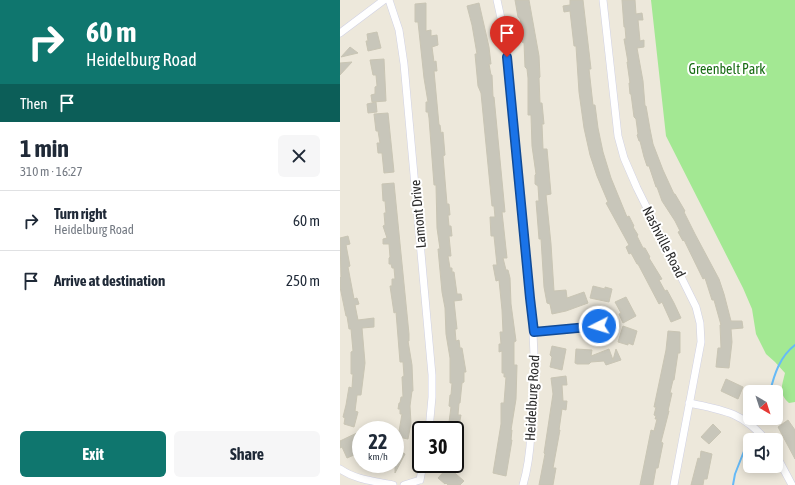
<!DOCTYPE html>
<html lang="en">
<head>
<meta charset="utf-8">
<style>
	:root { --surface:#fff; --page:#f6f6f7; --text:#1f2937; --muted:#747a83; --line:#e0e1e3; --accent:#0f766e }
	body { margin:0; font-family:"Asap Condensed",sans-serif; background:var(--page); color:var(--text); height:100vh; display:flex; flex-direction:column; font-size:15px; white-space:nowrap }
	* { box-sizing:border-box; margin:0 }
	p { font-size:13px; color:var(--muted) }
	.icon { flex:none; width:22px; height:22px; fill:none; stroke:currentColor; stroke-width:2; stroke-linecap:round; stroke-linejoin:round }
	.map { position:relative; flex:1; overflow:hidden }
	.sheet { display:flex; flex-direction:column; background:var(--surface); width:340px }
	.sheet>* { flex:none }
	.guide { background:#0f766e; color:#fff; overflow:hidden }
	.needle { width:26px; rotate:141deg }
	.fabs { position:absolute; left:403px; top:385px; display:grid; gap:8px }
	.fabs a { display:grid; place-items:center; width:40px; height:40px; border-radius:6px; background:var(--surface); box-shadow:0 2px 10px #0003; font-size:20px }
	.speed { position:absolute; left:12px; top:421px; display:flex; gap:8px; font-size:20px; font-weight:700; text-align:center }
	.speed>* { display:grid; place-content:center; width:52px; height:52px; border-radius:50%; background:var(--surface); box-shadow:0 2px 10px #0003; line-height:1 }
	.speed small { font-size:10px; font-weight:400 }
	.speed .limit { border:2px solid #111; border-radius:6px; background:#fff; color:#111 }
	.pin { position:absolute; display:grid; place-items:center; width:34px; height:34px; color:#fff; margin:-41px -17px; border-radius:50% 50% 50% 0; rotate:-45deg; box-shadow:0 0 4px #0007 }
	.pin .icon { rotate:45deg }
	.me { position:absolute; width:44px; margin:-22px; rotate:265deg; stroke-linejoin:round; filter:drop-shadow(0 0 3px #0008) }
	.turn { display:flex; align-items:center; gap:14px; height:84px; padding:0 20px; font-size:18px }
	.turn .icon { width:52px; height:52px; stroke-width:2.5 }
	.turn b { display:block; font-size:28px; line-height:34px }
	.then { display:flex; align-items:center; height:38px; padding:0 20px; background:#0003; gap:8px; font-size:15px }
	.round { display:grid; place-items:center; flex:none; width:42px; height:42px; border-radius:6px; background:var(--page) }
	.head { display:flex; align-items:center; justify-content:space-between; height:68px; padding:0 20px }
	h1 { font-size:24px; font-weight:700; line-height:30px }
	.cta { display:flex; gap:8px; margin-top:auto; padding:8px 20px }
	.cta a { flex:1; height:46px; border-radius:6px; background:var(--accent); color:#fff; font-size:16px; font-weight:700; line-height:46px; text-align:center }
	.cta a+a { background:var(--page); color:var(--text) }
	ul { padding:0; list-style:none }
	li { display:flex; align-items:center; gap:12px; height:60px; padding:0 20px; border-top:1px solid var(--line) }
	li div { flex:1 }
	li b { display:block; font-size:15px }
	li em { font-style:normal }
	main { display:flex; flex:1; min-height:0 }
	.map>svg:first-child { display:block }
</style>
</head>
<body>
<main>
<section class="sheet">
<div class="guide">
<div class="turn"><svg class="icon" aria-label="right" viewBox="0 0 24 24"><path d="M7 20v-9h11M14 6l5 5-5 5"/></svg><div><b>60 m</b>Heidelburg Road</div></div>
<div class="then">Then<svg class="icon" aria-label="arrive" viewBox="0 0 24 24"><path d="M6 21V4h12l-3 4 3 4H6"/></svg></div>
</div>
<div class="head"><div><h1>1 min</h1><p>310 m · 16:27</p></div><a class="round"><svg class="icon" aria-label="close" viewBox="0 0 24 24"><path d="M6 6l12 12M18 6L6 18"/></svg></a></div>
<ul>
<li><svg class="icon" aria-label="right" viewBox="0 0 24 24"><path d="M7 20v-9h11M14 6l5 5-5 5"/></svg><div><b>Turn right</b><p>Heidelburg Road</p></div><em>60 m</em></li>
<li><svg class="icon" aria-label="arrive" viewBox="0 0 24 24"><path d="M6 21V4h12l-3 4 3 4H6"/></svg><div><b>Arrive at destination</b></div><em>250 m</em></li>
</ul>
<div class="cta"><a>Exit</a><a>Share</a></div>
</section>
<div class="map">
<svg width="455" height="485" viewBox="0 0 455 485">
	<rect width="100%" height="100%" fill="#ede8db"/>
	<path fill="#a3e893" d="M311 0H455V402L449 403C438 393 442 386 445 373L435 362 426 354 416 334 412 309 403 288 326 136Z"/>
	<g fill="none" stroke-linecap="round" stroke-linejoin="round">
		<path stroke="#66baf7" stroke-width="2" d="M430 392C434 375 440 356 455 345
			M393 485 395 474 408 441"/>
	</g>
	<path fill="#c8c6ba" stroke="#c9c5b4" d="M175 0H189L199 56 200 77 199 78 200 103H202L204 124H202L203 149H207L211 194 206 195 211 244 214 291 226 290 227 298 244 292 248 303 226 311 212 314 210 304 207 303 204 287 201 239H199L196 201H199L198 186 195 184V175L196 174 192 146 191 115H188V78L187 69 185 67 184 43 182 42 180 32H183L180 19 178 17Z
		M230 0H243L251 69H249L253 105H255L258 128 263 152 271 178 287 217 289 216 294 226 293 227 298 235 297 236 303 248H305L310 257 309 258 322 279 319 280 325 291 327 290 334 303 341 318 331 322 322 302 319 304 298 264H297L291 253 289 254 286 247 289 245 266 203 268 202 257 176 250 155 244 128 239 92 236 46H234L230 11 224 12 223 6 230 5Z
		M282 0H295L296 14 302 13 303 20H298L300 41 304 40V47L297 48 303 81 305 106H306L310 129 313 144 323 170 334 194H335L345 211 344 212 355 234 379 279 384 294 391 321H402L403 328 391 329 392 342 389 368 376 367 378 348H381L380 325H381L374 300H372L365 278 363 279 344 240 343 241 338 232 340 231 335 221 322 201 317 187H316L309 166H307L304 157 300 141H299L297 135 298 134 296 119 294 117 291 94H290L289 83H290L287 62H288L284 39H286L285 27H284Z
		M86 3V31L91 30V36L97 35 98 45 92 47 94 62 96 61 97 71H94L99 125H100L101 133 103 132 105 155 103 156 107 204H109L110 215H108L109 226H111L112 236H109L111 256H108L110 268H112V272H114L117 294H121L122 300 114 301 117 329H115L116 341 119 340 120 348H122L126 372H124V382L122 383 120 403H119L118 415H121L118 431 108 430 111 407 109 406 110 395H111L112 383H110V358L106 334 105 308 102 292 98 249H100L97 228 96 185H94L89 118 88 112H86V102H88L84 78 78 22H75V4Z
		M139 3 149 47 151 64H149L151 75H152L153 97H154L165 212H162L167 258H163L166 270H168L170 278 171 304 176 341 174 342V365H177L176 399 171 430H172L171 440H172L166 476 153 473 161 424V403H164L166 377H164V373H162V351L159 352V344H161L160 332H163L162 310 159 280 156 281 153 265H157L154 236H151L150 217H155L154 206H152L141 93 138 86 135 54H137L132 25 127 6Z
		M37 32 41 48 28 51 26 41H28L27 34Z
		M10 47 18 53 1 57Z
		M44 59 46 101 32 102 31 95 35 94V87L37 86 36 75H33L30 60Z
		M12 62 0 75V63Z
		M36 102 37 112 28 113 27 104Z
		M48 113 54 172 44 173 42 153H38L37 143H40L38 131H36L34 114Z
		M54 183 69 334V341H68L72 365 73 391H72L70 406 71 423 68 439 58 437 62 414H60V409H58L59 403H60L61 397H63L62 377 64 376 63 362H60L56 312 54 313 50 286H52V279H55L54 268H52L51 264H49V258L50 257 49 244H43V239L47 238 43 226 45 225 44 213H46L45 201H43L42 184Z
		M8 236 10 244 6 245 10 266 8 267 14 299 17 298 19 304 15 305 18 320 34 318V327L22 328 25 363 21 395H17L15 411 18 412 14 427 4 424 5 418 3 417 6 405 9 387 12 388 13 374H11V352L13 351 11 329H9L7 316H6L0 287V278L1 277 0 238Z
		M253 286 265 289V287L272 289 269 302 250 298Z
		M286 297 296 316 283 323 279 314 281 313 275 302Z
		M283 326 297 331 293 345 288 343V345L278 342Z
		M328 331 340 332V353H338L334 380H333L330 393H332L328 411H329L321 442 323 443 318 468H316L313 485H300L311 430 314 431 317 419H315L316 416 314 415 316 407H314L326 350Z
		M212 346 226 349 222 370 210 367 212 357 210 355Z
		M236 349 252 350 251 356 269 349 273 360 276 349 281 360 266 365 264 361 251 362 249 364H237L235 363Z
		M226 376 227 385H222L223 401H227L226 410 222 409 219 430H220L213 468H216L213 485H199L205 454 204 453 213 394 211 378Z
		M386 379 403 387 398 399 381 391Z
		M448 420 455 430V459L438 427Z
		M373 424 381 432 369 444 361 437Z
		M21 431V452L7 458 2 447 0 448V441Z
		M55 448 65 454 55 473Z
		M361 451 372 454 367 479H364L363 485H351L358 458 360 459Z
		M108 467 124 481 120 485H108L106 483 105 484 98 478Z"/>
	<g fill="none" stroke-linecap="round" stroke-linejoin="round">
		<g stroke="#d0d1e4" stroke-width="8">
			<path id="minor" d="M49 0 59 30 64 64 92 375V397L89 430
				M157 0 166 41 190 298C195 344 196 388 191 433 190 451 188 468 183 485
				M263 0 278 136 284 158 297 188 356 307 360 323 361 342 334 485
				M0 33 44 0
				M194 332 259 326
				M349 403C383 410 402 412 426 440
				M436 455 452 485
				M0 469C16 480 34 481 53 485
				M80 480 83 464
				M64 485 80 480"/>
		</g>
		<use href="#minor" stroke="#fff" stroke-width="7"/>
	</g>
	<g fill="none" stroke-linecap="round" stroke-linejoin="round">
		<g stroke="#114b97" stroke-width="10">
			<path id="route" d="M167 57 190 298 194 332 259 326"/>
		</g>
		<use href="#route" stroke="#1a73e8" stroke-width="7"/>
	</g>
	<g text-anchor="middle" stroke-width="4" stroke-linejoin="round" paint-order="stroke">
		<g font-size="14" fill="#196d15" stroke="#fff">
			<text x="387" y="74">Greenbelt Park</text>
		</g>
		<g font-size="14" fill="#2a2a2a" stroke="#fff">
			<text transform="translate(78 214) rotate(-95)" y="5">Lamont Drive</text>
			<text transform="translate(324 242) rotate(63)" y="5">Nashville Road</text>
			<text transform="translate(192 398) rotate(-87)" y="5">Heidelburg Road</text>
		</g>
	</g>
</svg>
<div class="fabs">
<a><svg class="needle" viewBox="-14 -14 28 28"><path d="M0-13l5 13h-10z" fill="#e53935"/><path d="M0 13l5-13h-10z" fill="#747a83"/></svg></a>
<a><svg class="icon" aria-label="sound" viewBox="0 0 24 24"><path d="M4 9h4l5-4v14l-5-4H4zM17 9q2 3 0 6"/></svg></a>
</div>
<div class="speed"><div>22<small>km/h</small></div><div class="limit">30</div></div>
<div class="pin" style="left:167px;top:57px;background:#d93025"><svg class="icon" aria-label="arrive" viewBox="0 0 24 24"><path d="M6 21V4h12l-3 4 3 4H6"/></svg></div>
<svg class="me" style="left:259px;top:326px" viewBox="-20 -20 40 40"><circle r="17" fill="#1a73e8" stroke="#fff" stroke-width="3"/><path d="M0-11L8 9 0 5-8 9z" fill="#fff"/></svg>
</div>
</main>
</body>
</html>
